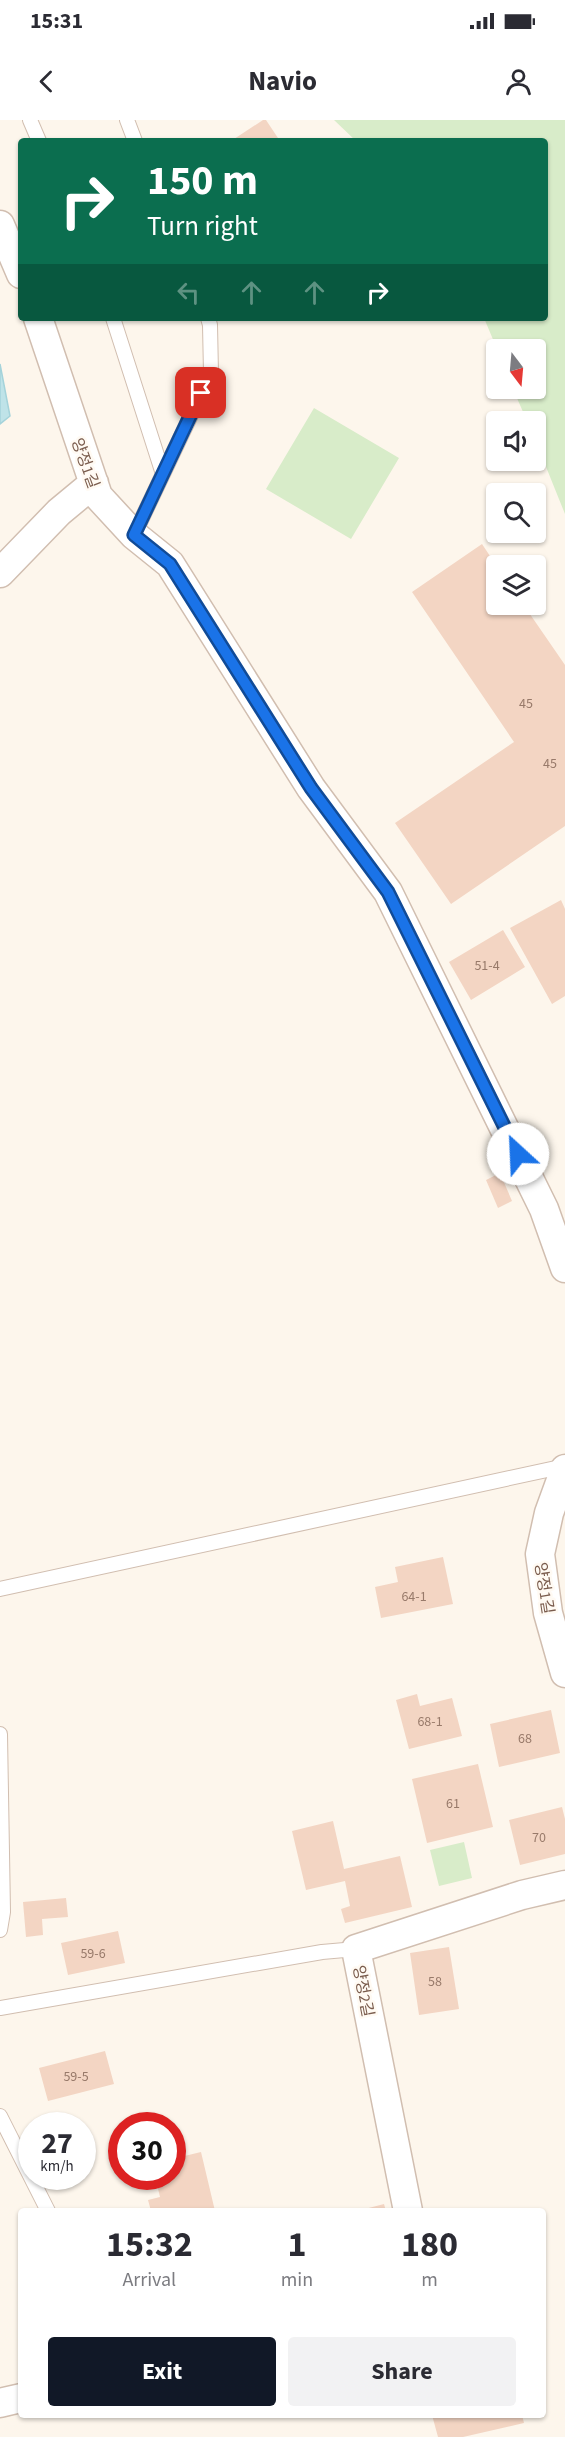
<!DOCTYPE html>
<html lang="en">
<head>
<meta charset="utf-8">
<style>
	:root { --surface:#fff; --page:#f2f2f3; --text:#2b2b33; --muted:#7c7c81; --accent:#111827 }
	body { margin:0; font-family:"Source Sans 3","Noto Sans KR",sans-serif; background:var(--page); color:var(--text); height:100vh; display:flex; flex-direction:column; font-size:22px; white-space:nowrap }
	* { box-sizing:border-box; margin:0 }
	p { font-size:20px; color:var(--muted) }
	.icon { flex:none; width:33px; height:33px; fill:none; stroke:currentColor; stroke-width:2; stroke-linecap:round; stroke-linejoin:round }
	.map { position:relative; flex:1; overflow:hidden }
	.panel { position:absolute; left:18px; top:2088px; width:528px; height:210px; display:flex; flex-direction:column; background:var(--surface); border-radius:6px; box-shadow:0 2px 4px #0004 }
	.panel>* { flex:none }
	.banner { position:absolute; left:18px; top:18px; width:530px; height:183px; border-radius:6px; box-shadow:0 2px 4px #0004; background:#0b6e4f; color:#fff; overflow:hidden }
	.needle { width:39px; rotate:164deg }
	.tools { position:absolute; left:486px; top:219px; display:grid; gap:12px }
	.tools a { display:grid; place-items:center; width:60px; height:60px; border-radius:6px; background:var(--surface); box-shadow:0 2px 4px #0004; font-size:30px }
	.speed { position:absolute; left:18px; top:1992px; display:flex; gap:12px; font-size:30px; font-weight:700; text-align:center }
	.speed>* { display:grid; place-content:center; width:78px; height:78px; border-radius:50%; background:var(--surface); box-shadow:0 2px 4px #0004; line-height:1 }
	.speed small { font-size:15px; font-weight:400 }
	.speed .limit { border:9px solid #d22; background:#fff; color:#111 }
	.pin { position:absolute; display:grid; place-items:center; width:51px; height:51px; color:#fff; margin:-26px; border-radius:12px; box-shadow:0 3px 9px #0006 }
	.me { position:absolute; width:66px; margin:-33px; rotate:335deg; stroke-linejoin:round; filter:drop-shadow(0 0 4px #0008) }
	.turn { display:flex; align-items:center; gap:21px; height:126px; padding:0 30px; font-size:27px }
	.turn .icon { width:78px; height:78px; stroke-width:2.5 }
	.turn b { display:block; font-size:42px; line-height:51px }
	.lanes { display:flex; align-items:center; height:57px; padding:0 30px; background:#0003; justify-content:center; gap:30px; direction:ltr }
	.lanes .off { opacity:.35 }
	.eta { display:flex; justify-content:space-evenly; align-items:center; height:102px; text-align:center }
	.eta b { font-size:36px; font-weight:700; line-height:42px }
	.action { display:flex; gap:12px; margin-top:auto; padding:12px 30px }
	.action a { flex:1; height:69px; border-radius:6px; background:var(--accent); color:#fff; font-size:24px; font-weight:700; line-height:69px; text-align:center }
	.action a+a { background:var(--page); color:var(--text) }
	.status { display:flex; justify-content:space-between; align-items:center; height:42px; padding:0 30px; background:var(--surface); direction:ltr }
	.status svg { height:16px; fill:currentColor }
	header { display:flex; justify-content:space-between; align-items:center; height:78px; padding:0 30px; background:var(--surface); font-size:27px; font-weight:700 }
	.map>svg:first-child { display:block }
</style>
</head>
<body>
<div class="status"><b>15:31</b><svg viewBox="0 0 49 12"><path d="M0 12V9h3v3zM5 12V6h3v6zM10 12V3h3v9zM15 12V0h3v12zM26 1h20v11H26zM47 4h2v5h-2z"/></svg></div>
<header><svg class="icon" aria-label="back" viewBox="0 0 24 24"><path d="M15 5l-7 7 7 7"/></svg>Navio<svg class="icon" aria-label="person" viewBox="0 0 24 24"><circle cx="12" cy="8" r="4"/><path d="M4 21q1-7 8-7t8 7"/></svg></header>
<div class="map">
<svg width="565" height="2317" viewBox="0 0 565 2317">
	<rect width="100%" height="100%" fill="#fdf6ec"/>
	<path fill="#d8ecc9" d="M334 0H565V394L536 322V302L527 301 513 269 536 268V230L497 229 484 198H544V21H356Z
		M314 288 399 338 351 419 266 369Z
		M464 1722 472 1758 439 1766 430 1730Z"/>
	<path fill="#bfe3e8" stroke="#a5d3da" stroke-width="1.5" d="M0 244 10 296 0 304Z"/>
	<path fill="#f3d5c3" d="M263 0H266L280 21H231Z
		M482 424 496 445V484H523L565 545V706L451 784 395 703 514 622 412 472Z
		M561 780 565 789V876L552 884 510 808Z
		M503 810 525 847 471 880 449 842Z
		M500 1053 512 1081 498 1088 486 1060Z
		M443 1437 453 1484 381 1498 375 1467 398 1462 395 1447Z
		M417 1574 420 1586 452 1578 462 1616 409 1629 396 1580Z
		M551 1590 560 1633 499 1647 490 1604Z
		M478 1644 493 1707 427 1723 412 1659Z
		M562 1687 565 1699V1734L520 1745 509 1700Z
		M333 1701 344 1749 400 1736 412 1787 345 1803 341 1789 350 1786 345 1761 306 1770 292 1711Z
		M66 1778 68 1797 42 1799 43 1815 26 1817 23 1782Z
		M118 1811 125 1843 68 1855 61 1823Z
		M449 1827 459 1889 419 1895 410 1833Z
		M105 1931 114 1964 48 1981 39 1948Z
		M201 2032 215 2091H151L148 2080 160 2077 155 2056H172V2039Z
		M384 2084 386 2091H361V2090Z
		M432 2295H522L524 2303 463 2317H438Z"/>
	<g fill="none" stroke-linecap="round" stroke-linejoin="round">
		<g stroke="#d1beb0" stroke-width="16">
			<path id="lane" d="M30 0 39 21
				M127 0 135 21
				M113 198 163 354
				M134 415 211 253 210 205 208 198
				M0 1469 565 1346
				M0 1614 3 1792 0 1810
				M0 1888 322 1832 356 1829
				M0 1996 48 2091"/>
		</g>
		<g stroke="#d1beb0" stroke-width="31">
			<path id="street" d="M0 105 21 154
				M38 198 98 376 134 415 170 444 311 668 388 772 544 1089 565 1148
				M0 453 59 392 94 363
				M565 1349 549 1393 540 1434 548 1493 565 1553
				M408 2091 356 1829 522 1775 565 1765
				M0 2283 21 2278"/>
		</g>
		<use href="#lane" stroke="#fff" stroke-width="14"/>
		<use href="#street" stroke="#fff" stroke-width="28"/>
	</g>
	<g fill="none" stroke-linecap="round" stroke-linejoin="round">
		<g stroke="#114b97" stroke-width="15">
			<path id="route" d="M201 273 134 415 170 444 311 668 388 772 518 1034"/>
		</g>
		<use href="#route" stroke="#1a73e8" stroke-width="10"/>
	</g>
	<g text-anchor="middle" stroke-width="5" stroke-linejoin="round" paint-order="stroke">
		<g font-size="14" fill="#987a6a">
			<text x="526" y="588">45</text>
			<text x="550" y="648">45</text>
			<text x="487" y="850">51-4</text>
			<text x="414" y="1481">64-1</text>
			<text x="430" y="1606">68-1</text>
			<text x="525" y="1623">68</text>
			<text x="453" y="1688">61</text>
			<text x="539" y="1722">70</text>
			<text x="93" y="1838">59-6</text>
			<text x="435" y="1866">58</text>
			<text x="76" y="1961">59-5</text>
		</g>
		<g font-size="16" fill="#7a5c4d" stroke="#fffaf3">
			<text transform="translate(86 343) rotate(70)" y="6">양정1길</text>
			<text transform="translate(545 1468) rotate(81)" y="6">양정1길</text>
			<text transform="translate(364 1871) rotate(79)" y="6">양정2길</text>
		</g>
	</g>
</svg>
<div class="tools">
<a><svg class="needle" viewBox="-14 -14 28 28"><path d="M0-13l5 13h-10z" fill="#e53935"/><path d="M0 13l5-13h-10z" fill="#7c7c81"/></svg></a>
<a><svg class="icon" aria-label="sound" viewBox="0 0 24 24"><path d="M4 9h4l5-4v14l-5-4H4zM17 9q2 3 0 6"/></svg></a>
<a><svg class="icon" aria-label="search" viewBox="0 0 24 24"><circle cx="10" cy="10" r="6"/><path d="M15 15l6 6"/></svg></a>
<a><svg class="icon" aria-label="layers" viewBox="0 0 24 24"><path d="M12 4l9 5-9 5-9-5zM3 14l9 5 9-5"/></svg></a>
</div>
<div class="speed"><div>27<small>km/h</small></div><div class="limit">30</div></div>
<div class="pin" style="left:201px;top:273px;background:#d93025"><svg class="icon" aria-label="arrive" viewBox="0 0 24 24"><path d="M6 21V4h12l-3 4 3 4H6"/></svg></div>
<svg class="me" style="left:518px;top:1034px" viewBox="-20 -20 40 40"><circle r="19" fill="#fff"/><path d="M0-13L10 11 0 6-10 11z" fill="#1a73e8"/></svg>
<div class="banner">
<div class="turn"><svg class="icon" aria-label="right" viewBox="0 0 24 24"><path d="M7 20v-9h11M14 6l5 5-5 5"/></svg><div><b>150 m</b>Turn right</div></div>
<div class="lanes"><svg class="icon off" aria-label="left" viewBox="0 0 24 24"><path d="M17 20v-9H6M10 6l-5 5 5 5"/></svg><svg class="icon off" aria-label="ahead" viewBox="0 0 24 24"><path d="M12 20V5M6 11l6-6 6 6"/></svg><svg class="icon off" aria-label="ahead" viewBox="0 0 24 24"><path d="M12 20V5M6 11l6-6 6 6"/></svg><svg class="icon" aria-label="right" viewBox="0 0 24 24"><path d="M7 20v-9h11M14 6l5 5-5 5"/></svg></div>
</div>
<section class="panel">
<div class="eta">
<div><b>15:32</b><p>Arrival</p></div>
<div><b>1</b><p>min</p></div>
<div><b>180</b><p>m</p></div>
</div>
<div class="action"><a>Exit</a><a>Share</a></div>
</section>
</div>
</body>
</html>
